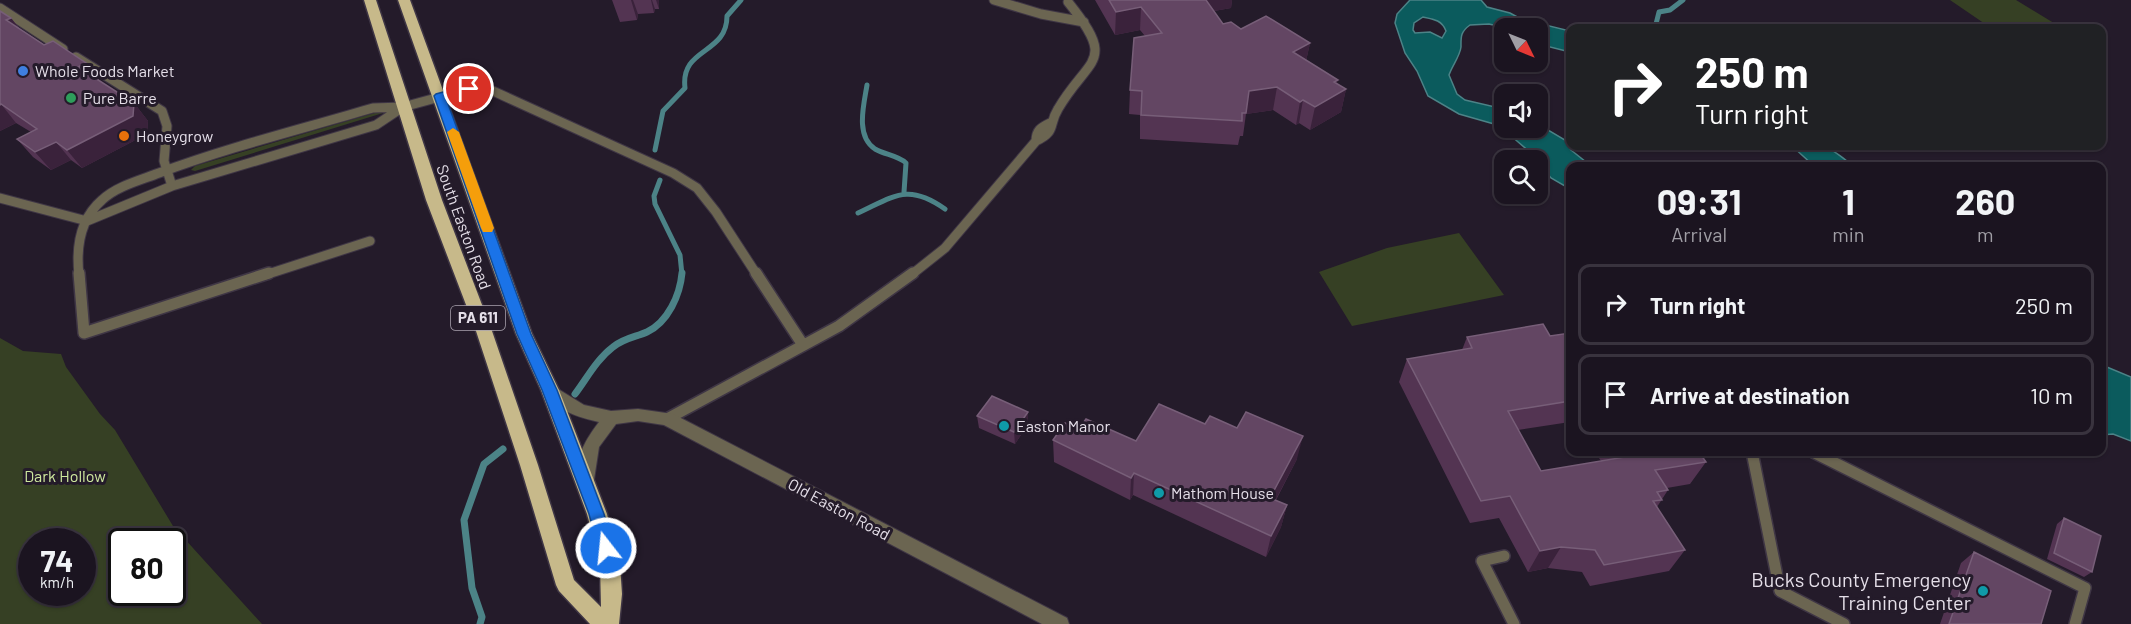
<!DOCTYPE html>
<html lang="en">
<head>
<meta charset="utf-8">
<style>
	:root { --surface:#1b1420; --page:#28212d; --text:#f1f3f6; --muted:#a09ea5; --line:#39333e }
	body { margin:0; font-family:Barlow,sans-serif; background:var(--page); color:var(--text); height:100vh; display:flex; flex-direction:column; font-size:22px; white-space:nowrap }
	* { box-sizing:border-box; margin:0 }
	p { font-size:20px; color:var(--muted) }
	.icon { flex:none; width:33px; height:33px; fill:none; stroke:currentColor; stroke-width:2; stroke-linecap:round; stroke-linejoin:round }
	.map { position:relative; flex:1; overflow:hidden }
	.side { position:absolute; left:1566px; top:162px; width:540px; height:294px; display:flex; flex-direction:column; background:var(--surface); border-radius:12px; box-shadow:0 2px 4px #0004,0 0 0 2px var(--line) }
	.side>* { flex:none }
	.guide { position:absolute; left:1566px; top:24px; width:540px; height:126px; border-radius:12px; box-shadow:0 2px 4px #0004,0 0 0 2px var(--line); background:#202124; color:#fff; overflow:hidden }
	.needle { width:39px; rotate:133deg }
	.controls { position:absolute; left:1494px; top:18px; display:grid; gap:12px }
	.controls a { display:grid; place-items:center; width:54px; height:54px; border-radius:12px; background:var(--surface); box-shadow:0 2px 4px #0004,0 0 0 2px var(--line); font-size:30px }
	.speed { position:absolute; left:18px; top:528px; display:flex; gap:12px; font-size:30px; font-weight:700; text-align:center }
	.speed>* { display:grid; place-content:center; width:78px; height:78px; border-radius:50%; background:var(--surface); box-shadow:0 2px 4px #0004,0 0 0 2px var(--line); line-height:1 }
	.speed small { font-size:15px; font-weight:400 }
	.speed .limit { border:3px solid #111; border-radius:9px; background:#fff; color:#111 }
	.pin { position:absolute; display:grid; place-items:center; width:51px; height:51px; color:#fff; margin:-26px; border:3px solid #fff; border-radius:50%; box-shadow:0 2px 6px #0007 }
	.me { position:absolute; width:66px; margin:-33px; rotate:344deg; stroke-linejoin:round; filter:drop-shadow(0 0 4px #0008) }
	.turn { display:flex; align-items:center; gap:21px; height:126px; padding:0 30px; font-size:27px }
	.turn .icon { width:78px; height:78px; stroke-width:2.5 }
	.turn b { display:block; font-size:42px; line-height:51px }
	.eta { display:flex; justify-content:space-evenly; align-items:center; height:102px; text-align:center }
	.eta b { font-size:36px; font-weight:700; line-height:42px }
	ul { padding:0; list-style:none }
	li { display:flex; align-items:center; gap:18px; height:81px; margin:0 12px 9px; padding:0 18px; border:3px solid var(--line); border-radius:12px }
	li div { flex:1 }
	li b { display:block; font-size:22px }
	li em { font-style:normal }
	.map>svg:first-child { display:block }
</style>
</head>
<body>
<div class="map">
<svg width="2131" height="624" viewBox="0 0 2131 624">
	<rect width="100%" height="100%" fill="#241b2a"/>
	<path fill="#364024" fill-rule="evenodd" d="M1950 0H2016L2062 28H1991Z
		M378 112 383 113 195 171 191 170 195 166Z
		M1459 233 1504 295 1352 326 1319 272 1387 248Z
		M0 338 23 351 61 354 66 367 100 414 115 430 173 526 262 624H0ZM32 542H82V592H32ZM122 542H172V592H122Z"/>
	<path fill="#0b5b5d" stroke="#4c8387" stroke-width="1.5" fill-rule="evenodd" d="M1410 0H1481L1487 7 1510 13 1521 19 1570 31V52L1538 44V28H1506L1489 24 1470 25C1460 32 1461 38 1461 47 1460 56 1452 66 1449 75L1457 94 1465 100 1504 109V128H1538V124L1565 140 1571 150 1591 166H1570V189L1551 178 1531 153 1503 129 1494 124 1459 114 1428 96 1417 71 1405 53 1395 23 1397 14ZM1423 17C1433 19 1442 20 1446 31L1442 38 1430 32 1415 33 1413 30 1414 23Z
		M1792 146C1826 145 1827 144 1853 166H1814Z
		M2102 365 2131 377V441L2113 434 2102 435Z"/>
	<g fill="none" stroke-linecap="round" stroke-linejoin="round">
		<path stroke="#4c8387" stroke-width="5" d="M1655 28 1659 12 1670 10 1683 0
			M867 85C864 104 855 136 875 149 885 155 897 155 906 163L904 192
			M655 150 663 111 685 88C680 47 727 55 727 16L741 0
			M660 180 654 196 655 204 680 255 682 275
			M858 213C895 196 908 183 945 209"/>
		<path stroke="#4c8387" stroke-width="7" d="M575 394C587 378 597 359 613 347 624 338 636 337 647 332 668 322 680 295 682 273
			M480 624 482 617 472 588 464 520 484 464 503 449"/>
		<g stroke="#3f3645" stroke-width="11">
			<path id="service-far1" d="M994 0 1041 14 1084 22
				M0 8 63 49
				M76 57 162 111 167 126 164 161 172 186
				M1036 141C1036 129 1042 127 1052 122
				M0 198 87 221 172 186 376 125 403 107
				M79 275C76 248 80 219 102 200 117 186 141 180 159 173 229 147 302 129 373 108L403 107 469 89 493 91 673 173 697 188 716 212 757 275
				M265 275 370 241
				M911 275 945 248 1036 141C1057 131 1048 125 1058 109 1089 56 1118 64 1068 2"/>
		</g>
		<g stroke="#3f3645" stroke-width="14">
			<path id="service" d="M79 273 84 333 269 273
				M756 273 803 345
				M667 419 839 326 913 273
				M1752 452 1780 591 1844 624
				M1813 452 2085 588 2075 624
				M1504 556 1482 561 1514 624"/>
		</g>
		<g stroke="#3f3645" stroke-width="2">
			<path id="minor" d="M550 384 584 405 611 411 638 409 673 414 1067 618 1069 624H1042L664 425 638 421 616 424 599 447 593 486 587 488 581 486C570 464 586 439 599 422 578 417 553 410 542 390L544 386Z"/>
		</g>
		<g stroke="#3f3645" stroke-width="3">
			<path id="trunk" d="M364 0H376L442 200 492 331 538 465 574 580 601 607 600 564 587 514 541 390 516 334 398 0H410L532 334 559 390 607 514 620 564 622 594 619 624H590L559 591 556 585 520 465 476 331 426 200Z"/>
		</g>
		<use href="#service-far1" stroke="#6b6551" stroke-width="9"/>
		<use href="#service" stroke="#6b6551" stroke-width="11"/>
		<use href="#minor" fill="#6b6551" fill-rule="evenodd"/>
		<use href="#trunk" fill="#c7b98a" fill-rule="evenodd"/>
	</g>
	<path fill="#533452" d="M612 0H659V9H655L654 13 638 14 637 20 620 22Z
		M1095 0H1232L1231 8 1214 11 1223 24 1241 29 1310 43 1306 61 1337 84 1346 89 1341 112 1310 130 1299 123 1296 125 1273 110 1246 114 1243 136H1240L1238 145 1140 139V115L1129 114 1130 90 1145 36 1140 30 1115 35Z
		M0 11 11 18 20 29 134 103 148 121 147 134 82 168 71 160 51 170 33 157 17 139 31 132 16 123 0 131Z
		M1570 333V422L1518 430 1541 471 1601 461 1595 452H1699L1706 462 1690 484 1667 488 1668 490 1657 507 1685 550 1669 571 1590 586 1582 572 1548 568 1528 572 1499 518 1470 523 1399 382 1407 359 1462 350 1467 337 1550 336Z
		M977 416 1028 424 1015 444 979 428Z
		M1205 424 1237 428 1297 459 1276 500 1287 505 1281 527 1266 557 1133 495 1130 500 1054 462 1053 440 1079 429 1136 441Z
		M2064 518 2092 572 2084 577 2047 559 2057 524Z
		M1974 552 2041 624H1940L1961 563Z"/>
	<path fill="#3a223b" d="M631 0H633L638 14 637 20Z
		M651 0H652L655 9 654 13Z
		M656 0H659V9Z
		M1199 0H1232L1231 8 1197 14Z
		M1141 7 1140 30 1115 35 1116 12Z
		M11 18 25 36 6 20Z
		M1310 43 1305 66 1293 52Z
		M86 63 100 81 78 67Z
		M1338 80 1334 95 1346 89 1341 112 1310 130 1315 107 1334 82Z
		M1277 87 1273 110 1246 114 1243 136 1249 91Z
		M1303 100 1299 123 1296 125 1300 102Z
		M134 103 148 121 147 134 82 168 67 150Z
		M1 104 16 123 0 131V105Z
		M56 142 71 160 51 170 35 152Z
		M1028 412V424L1015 444 1014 432Z
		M1303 436 1297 459 1265 520 1270 498Z
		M1134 473 1133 495 1130 500 1131 478Z
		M1287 505 1281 527 1266 557 1271 536Z
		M1561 547 1548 568 1528 572 1540 551Z"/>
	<path fill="#634663" stroke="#775e78" stroke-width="1.5" d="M1109 0H1206L1223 24 1231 22 1241 29 1266 16 1310 43 1293 52 1338 80 1334 82 1346 89 1315 107 1303 100 1300 102 1277 87 1249 91 1246 113H1242V121L1141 115 1142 91 1130 90 1134 38 1162 33 1141 7 1116 12Z
		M0 11 11 18 6 20 44 45 53 41 86 63 78 67 134 103 133 116 67 150 56 142 35 152 17 139 37 129 1 104 0 105Z
		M1543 324 1550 336 1570 333V401L1508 411 1541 471 1625 457 1622 452H1699L1706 462 1655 470 1668 490 1657 492 1662 500 1653 501 1685 550 1604 565 1595 550 1561 547 1540 551 1510 496 1481 501 1407 359 1472 348 1467 337Z
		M992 396 1028 412 1014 432 977 416Z
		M1159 404 1205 424 1210 416 1237 428 1246 412 1303 436 1270 498 1287 505 1271 536 1134 473 1131 478 1053 440 1065 423 1079 429 1086 419 1136 441Z
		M2064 518 2101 536 2092 572 2054 553Z
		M1974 552 2051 591 2041 624H1949Z"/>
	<path fill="#1a73e8" stroke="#114b97" stroke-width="1.5" d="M469 85 473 86V91L446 98 531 334 557 390 604 514 614 548 612 553 606 555 600 553 598 548 589 514 542 390 517 334 434 96 436 94Z"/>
	<path fill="#f59e0b" d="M453 128 459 132 494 228 492 232H483L481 228 447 132Z"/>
	<circle fill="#3f7fe0" stroke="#241b2a" stroke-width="2" cx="23" cy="71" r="6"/>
	<circle fill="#2e9e5b" stroke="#241b2a" stroke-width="2" cx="71" cy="98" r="6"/>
	<circle fill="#e8710a" stroke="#241b2a" stroke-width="2" cx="124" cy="136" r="6"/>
	<g fill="#0f9aa8" stroke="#241b2a" stroke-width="2">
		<circle cx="1004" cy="426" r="6"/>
		<circle cx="1159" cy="493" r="6"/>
		<circle cx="1983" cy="591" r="6"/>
	</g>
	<g text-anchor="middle" stroke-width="6" stroke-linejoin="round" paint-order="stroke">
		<rect fill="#241b2a" stroke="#aba4b0" stroke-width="1.5" x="451" y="306" width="54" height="24" rx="4.5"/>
		<g font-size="15" font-weight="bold" fill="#e5dfe9">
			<text x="478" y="323">PA 611</text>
		</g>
		<g font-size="16" fill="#e5dfe9" stroke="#241b2a" text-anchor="start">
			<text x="35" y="77">Whole Foods Market</text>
			<text x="83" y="104">Pure Barre</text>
			<text x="136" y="142">Honeygrow</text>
			<text x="1016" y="432">Easton Manor</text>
			<text x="1171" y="499">Mathom House</text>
		</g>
		<g font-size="16" fill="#e5dfe9" stroke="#241b2a">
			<text transform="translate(464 227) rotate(70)" y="6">South Easton Road</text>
			<text transform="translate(839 509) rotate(28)" y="6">Old Easton Road</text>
		</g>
		<g font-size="16" fill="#cee89e" stroke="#241b2a">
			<text x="65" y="482">Dark Hollow</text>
		</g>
		<g font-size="20" fill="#e5dfe9" stroke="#241b2a" text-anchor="end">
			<text x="1971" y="587">Bucks County Emergency<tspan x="1971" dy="23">Training Center</tspan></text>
		</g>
	</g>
</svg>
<div class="controls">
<a><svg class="needle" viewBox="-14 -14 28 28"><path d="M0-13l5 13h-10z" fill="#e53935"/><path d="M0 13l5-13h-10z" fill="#a09ea5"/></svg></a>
<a><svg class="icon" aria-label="sound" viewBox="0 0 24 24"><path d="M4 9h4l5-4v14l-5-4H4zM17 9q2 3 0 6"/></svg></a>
<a><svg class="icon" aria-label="search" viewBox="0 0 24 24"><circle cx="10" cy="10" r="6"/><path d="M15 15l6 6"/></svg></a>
</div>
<div class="speed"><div>74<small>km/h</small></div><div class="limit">80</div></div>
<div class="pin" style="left:469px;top:89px;background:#d93025"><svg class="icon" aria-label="arrive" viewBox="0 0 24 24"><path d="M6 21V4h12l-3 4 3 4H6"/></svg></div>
<svg class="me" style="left:606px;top:548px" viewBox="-20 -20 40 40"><circle r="17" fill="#1a73e8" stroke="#fff" stroke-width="3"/><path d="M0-11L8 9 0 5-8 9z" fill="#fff"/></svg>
<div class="guide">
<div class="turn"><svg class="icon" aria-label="right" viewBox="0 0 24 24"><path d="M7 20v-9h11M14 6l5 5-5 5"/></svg><div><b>250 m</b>Turn right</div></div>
</div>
<section class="side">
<div class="eta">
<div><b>09:31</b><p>Arrival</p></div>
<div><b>1</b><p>min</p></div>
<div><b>260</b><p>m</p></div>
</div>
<ul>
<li><svg class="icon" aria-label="right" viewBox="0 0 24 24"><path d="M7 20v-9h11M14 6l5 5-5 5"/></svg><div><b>Turn right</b></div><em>250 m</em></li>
<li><svg class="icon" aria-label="arrive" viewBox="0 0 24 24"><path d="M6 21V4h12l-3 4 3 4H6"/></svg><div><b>Arrive at destination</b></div><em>10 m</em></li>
</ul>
</section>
</div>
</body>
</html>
